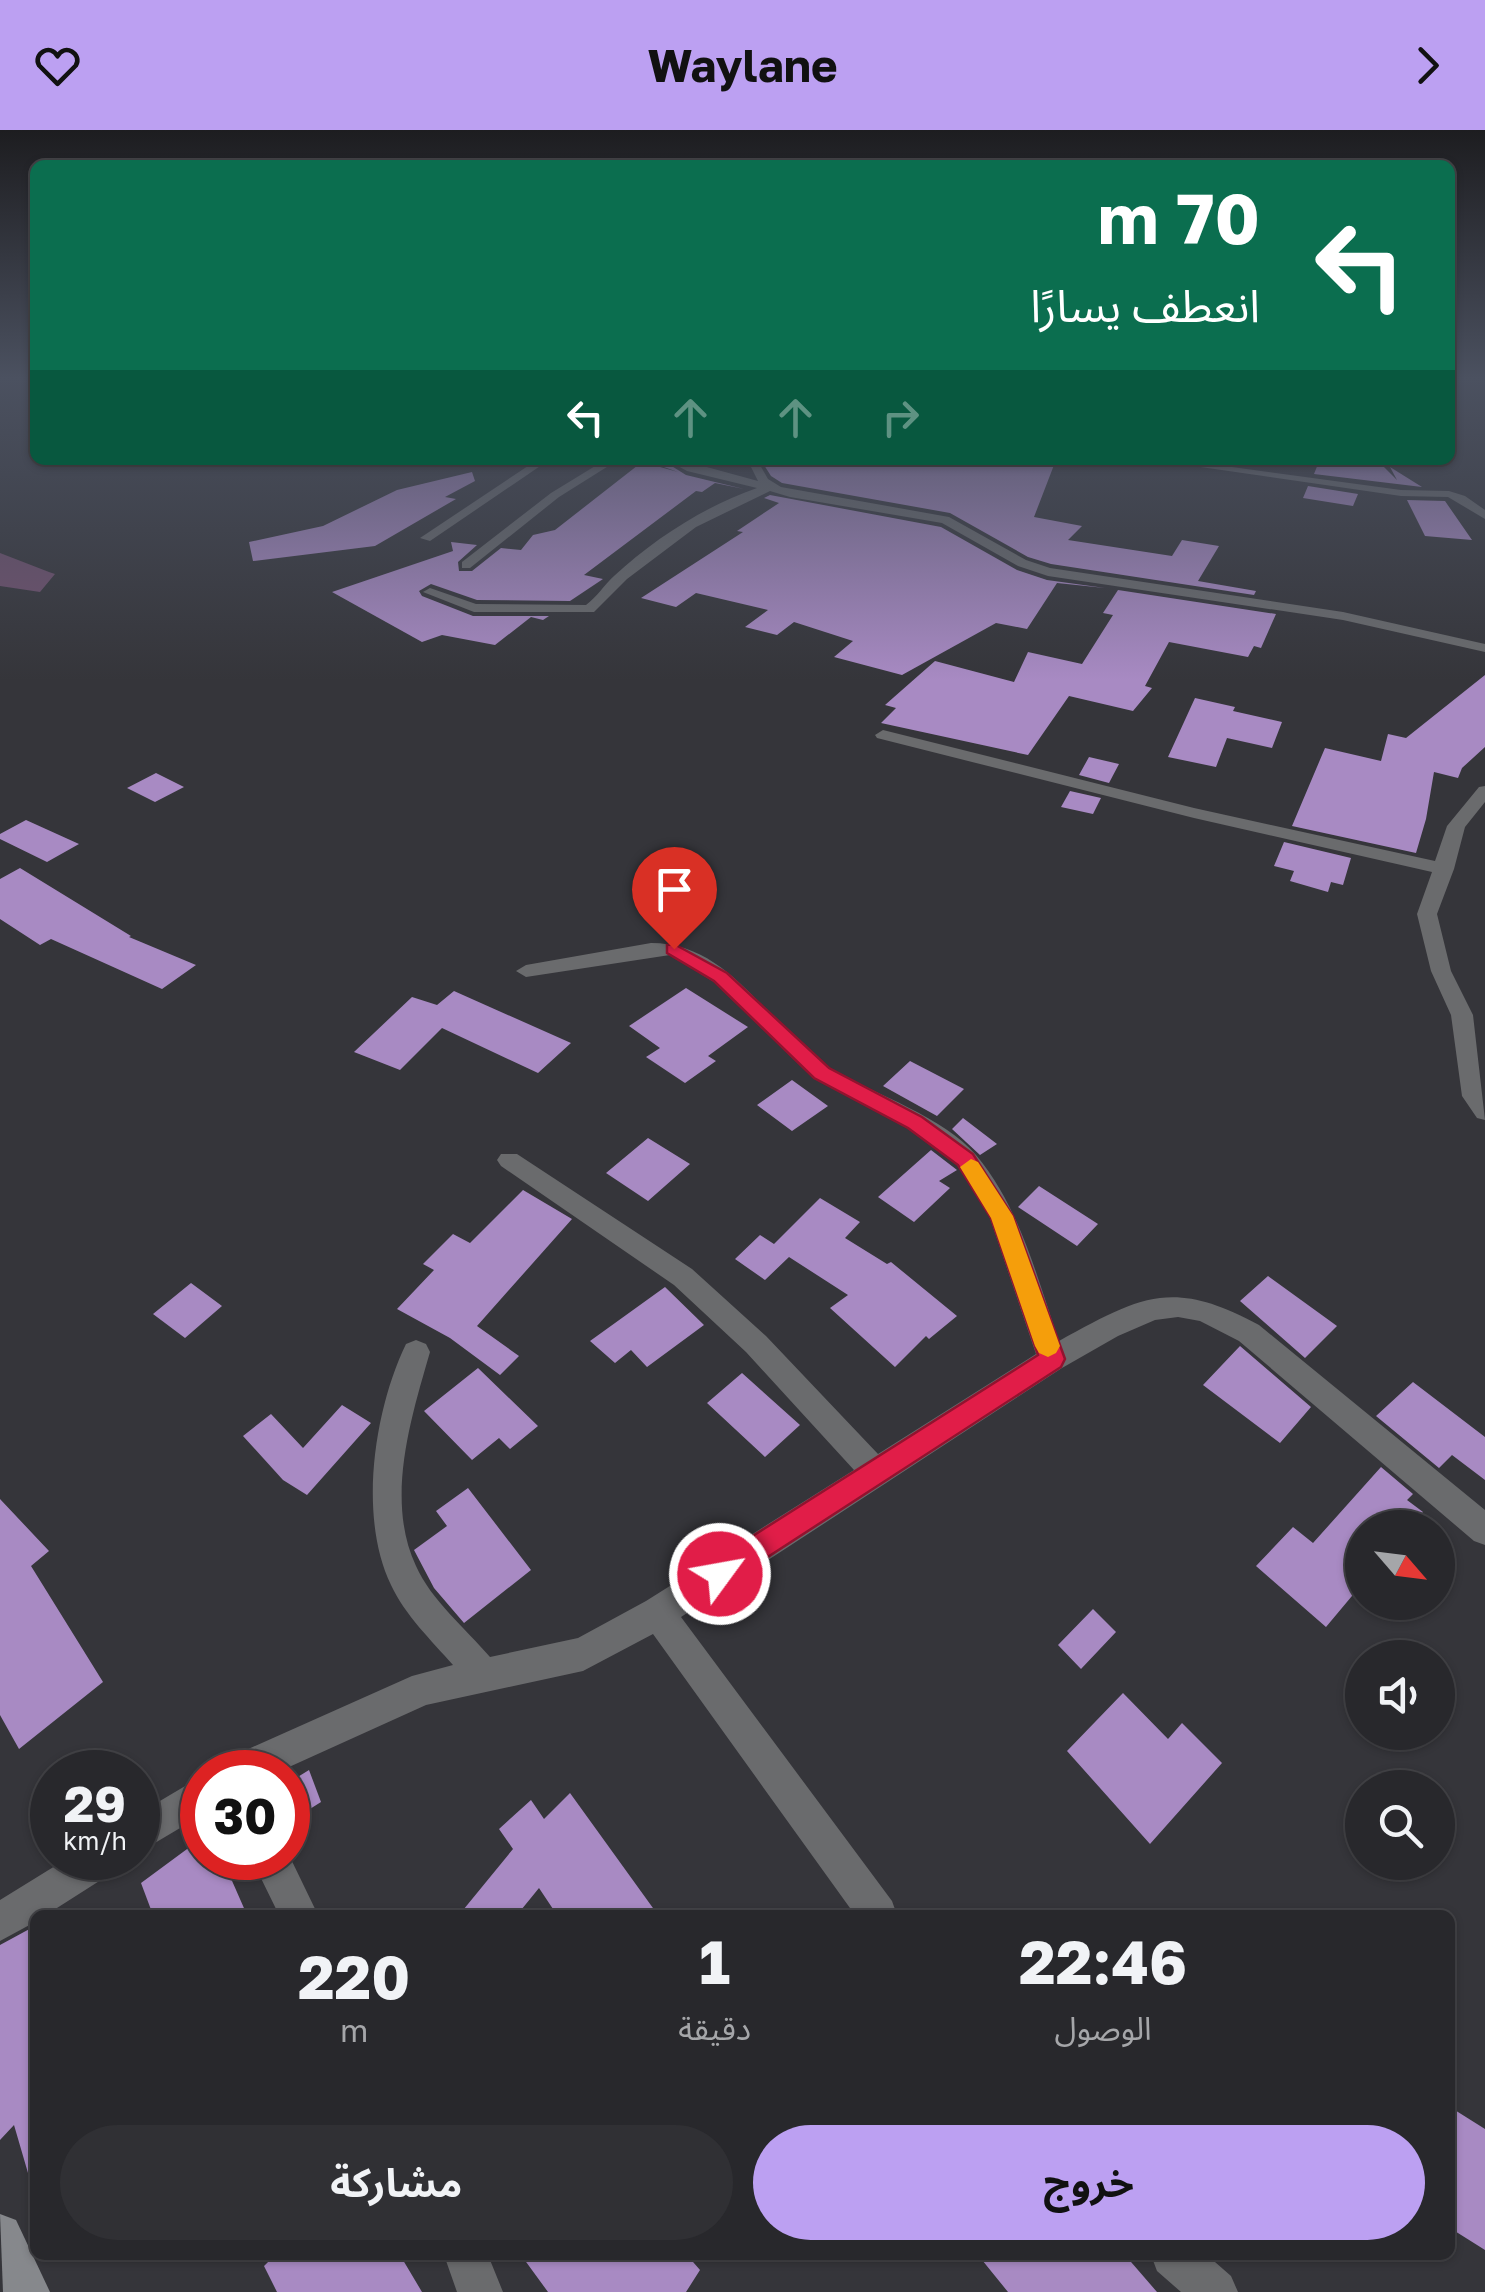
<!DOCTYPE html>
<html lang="ar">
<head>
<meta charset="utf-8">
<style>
	:root { --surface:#28282c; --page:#303034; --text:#f1f3f6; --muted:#a5a6a9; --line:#444448; --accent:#bca0f2 }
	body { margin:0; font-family:"Golos Text","Noto Sans Arabic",sans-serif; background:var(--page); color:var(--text); direction:rtl; height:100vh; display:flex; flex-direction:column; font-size:38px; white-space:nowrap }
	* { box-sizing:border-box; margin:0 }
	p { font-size:32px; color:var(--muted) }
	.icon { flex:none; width:55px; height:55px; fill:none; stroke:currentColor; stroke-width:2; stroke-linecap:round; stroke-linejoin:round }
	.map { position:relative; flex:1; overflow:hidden; direction:ltr }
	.side { position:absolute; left:30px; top:1780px; width:1425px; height:350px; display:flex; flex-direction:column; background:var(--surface); border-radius:15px; box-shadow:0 2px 8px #0004,0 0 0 2px var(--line); direction:rtl }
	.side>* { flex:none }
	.top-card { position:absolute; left:30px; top:30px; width:1425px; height:305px; border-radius:15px; box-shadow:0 2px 8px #0004,0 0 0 2px var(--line); direction:rtl; background:#0b6e4f; color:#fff; overflow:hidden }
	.needle { width:65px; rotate:118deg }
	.fabs { position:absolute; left:1345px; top:1380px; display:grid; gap:20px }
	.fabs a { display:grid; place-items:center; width:110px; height:110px; border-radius:50%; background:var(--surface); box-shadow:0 2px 8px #0004,0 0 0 2px var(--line); font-size:50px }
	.speed { position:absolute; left:30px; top:1620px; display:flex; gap:20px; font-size:50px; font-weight:700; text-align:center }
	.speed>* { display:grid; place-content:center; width:130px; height:130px; border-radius:50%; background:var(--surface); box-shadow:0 2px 8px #0004,0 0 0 2px var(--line); line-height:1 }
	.speed small { font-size:25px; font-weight:400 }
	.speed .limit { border:15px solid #d22; background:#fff; color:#111 }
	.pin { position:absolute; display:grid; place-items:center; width:85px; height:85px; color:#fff; margin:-102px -42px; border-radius:50% 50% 50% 0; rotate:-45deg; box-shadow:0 0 10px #0007 }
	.pin .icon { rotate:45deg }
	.me { position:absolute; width:110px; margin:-55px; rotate:58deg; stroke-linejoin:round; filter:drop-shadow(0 0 8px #0008) }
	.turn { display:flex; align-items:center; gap:35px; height:210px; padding:0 30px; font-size:45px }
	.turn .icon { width:130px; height:130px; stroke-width:2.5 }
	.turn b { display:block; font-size:70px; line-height:85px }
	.lanes { display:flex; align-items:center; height:95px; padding:0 30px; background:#0003; justify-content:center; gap:50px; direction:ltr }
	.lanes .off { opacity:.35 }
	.eta { display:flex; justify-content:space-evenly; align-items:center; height:170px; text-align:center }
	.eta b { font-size:60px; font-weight:700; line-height:70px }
	.button { display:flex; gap:20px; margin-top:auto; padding:20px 30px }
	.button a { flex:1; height:115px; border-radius:60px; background:var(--accent); color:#111; font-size:40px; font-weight:700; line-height:115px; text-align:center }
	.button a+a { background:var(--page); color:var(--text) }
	header { display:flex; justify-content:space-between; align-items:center; height:130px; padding:0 30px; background:var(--accent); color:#111; font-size:45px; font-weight:700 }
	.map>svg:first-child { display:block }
</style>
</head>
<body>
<header><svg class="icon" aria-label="forward" viewBox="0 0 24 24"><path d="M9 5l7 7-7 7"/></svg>Waylane<svg class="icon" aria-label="heart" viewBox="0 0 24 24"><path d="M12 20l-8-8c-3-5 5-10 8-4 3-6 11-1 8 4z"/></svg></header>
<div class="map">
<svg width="1485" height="2162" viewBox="0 0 1485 2162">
	<rect width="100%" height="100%" fill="#35353a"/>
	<path fill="#70516e" d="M0 423 49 442 55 444 40 462 0 456Z"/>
	<path fill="#a88ac3" d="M662 330 686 345 744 359 715 353 702 362 696 361 584 445 603 449 570 471 477 470 431 454 419 461 422 466 473 486H549L543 490 531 487 495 515 442 505 422 512 332 462 453 421 451 412 477 415 458 432 459 441H472L501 418 521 420 533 405 555 400 642 332 678 342 661 336Z
		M767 330H1052L1050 335H1054L1034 387 1082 396 1068 410 1172 426 1182 410 1219 416 1198 451 1256 461 1254 465 1051 434 1028 427 950 383 782 353 771 346 764 335Z
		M1318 334 1382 335 1397 350 1390 337 1422 357 1314 344Z
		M472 342 475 351 445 367 456 369 375 416 253 431 249 412 323 396 397 360Z
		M1308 356 1358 364 1353 376 1303 368Z
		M770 365 941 397 1017 440 1047 450 1105 458 1057 453 1027 499 996 493 902 545 834 527 853 511 794 492 777 505 745 497 768 480 696 463 676 477 641 468 743 402 737 401 779 373 764 368Z
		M1407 370 1445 371 1472 410 1425 406Z
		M1118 460 1276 484 1261 518 1254 516 1248 527 1169 512 1145 556 1152 558 1133 581 1069 566 1028 625 881 593 896 578 885 575 935 531 1014 552 1028 522 1082 534 1113 485 1103 483Z
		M1485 545V617L1462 638 1458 648 1434 642 1426 689 1416 723 1292 696 1325 618 1381 631 1388 604 1406 608Z
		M1195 568 1235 577 1233 581 1282 592 1272 618 1227 608 1216 637 1168 627Z
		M1089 627 1119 634 1109 653 1079 645Z
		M156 643 184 657 155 672 127 658Z
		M1070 661 1101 668 1093 684 1061 677Z
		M26 690 79 714 47 732 0 709V704Z
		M1284 712 1351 728 1343 755 1331 752 1328 762 1290 751 1294 741 1274 736Z
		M20 738 131 806 129 807 196 835 162 859 51 809 40 815 0 789V749Z
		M686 858 748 897 708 926 716 931 685 953 646 927 660 918 629 896Z
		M454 861 571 913 538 943 442 898 400 940 354 922 412 867 437 875Z
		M910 931 964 959 937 986 883 956Z
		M792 950 828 976 792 1001 757 975Z
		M963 988 997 1014 980 1025 952 999Z
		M648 1008 690 1034 648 1071 606 1043Z
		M931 1020 957 1040 939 1051 950 1058 914 1092 878 1067Z
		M1039 1056 1098 1094 1077 1116 1018 1077Z
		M523 1060 572 1089 477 1196 519 1226 500 1245 450 1208 397 1179 434 1140 423 1134 453 1104 470 1113Z
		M820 1068 860 1092 845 1108 887 1134 891 1132 957 1186 929 1209 926 1206 895 1237 830 1178 848 1165 789 1127 765 1150 735 1129 760 1105 774 1114Z
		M1268 1146 1337 1196 1305 1228 1240 1171Z
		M191 1153 222 1176 185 1208 153 1184Z
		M665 1157 704 1195 647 1237 631 1220 615 1233 590 1211Z
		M1240 1216 1311 1277 1280 1313 1203 1255Z
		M478 1238 538 1296 510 1319 499 1308 472 1330 424 1281Z
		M742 1243 800 1295 765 1327 707 1273Z
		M1413 1252 1485 1307V1350L1452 1325 1439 1338 1376 1286Z
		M342 1275 371 1293 307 1365 283 1350 243 1306 271 1284 303 1318Z
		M1381 1337 1413 1364 1407 1370 1423 1382 1410 1398H1362V1454L1326 1497 1256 1436 1293 1397 1313 1413Z
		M468 1358 531 1440 464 1493 434 1458 414 1420 447 1396 436 1381Z
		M0 1369 49 1421 31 1436 103 1552 19 1619 0 1585Z
		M1093 1479 1116 1502 1081 1539 1058 1515Z
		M1123 1563 1168 1609 1182 1593 1222 1633 1150 1714 1067 1621Z
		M309 1640 321 1672 294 1689 288 1671V1653Z
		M570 1663 658 1785H557L539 1758 517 1785H459L513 1719 499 1699 531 1670 544 1689Z
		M202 1708V1728H222L247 1785H153L141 1753Z
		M35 1796V2042L28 2043 14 1995 0 2010V1815Z
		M1450 1977 1485 1999V2120L1450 2098Z
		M275 2125H400L422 2162H277L264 2136Z
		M521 2125H687L700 2140 686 2162H548Z
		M978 2125H1125L1157 2162H1008Z"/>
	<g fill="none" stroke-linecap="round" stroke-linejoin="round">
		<path fill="#6a6b6d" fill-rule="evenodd" d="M537 330H549L430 411 420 408Z
			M605 330H618L559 367 470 438H462V432L551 363Z
			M667 330H681L758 351 750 335 753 330H763L760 335 768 349 781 357 949 387 1026 430 1050 438 1343 482 1485 514V522L1343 490 1048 446 1018 436 942 393 790 367 770 361 696 397 627 449 594 482H474L423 462 430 458 476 474 586 475C597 467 604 455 614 446 654 409 705 376 757 358L687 341Z
			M1152 330H1181L1401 360 1449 361 1465 366 1485 380V389L1448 367 1401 366Z
			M883 600 1194 678 1435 731 1447 696 1479 657 1485 656V672L1465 697 1454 739 1437 784 1451 841 1473 885 1485 990 1477 988 1462 966 1451 885 1431 841 1417 784 1432 742 1194 688 877 608 875 605Z
			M651 813C734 813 770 902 833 940 875 964 945 988 976 1025 1020 1077 1037 1148 1059 1211 1141 1166 1172 1148 1259 1195L1485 1380V1415L1474 1411 1239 1211 1200 1191 1178 1187 1155 1190 1118 1206 1062 1238 681 1487 892 1771 897 1785H855L653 1504 583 1541 426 1575 278 1642H221L226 1629 412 1546 453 1535C431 1510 405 1485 391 1455 358 1387 374 1280 406 1214L416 1210 426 1214 430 1222C411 1288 385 1370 416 1436 431 1470 466 1499 490 1527L578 1508 646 1471 854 1340 746 1222 674 1155 501 1036 497 1030 501 1024H517L692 1139 766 1206 878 1324 1036 1224 990 1088 958 1035 907 998 813 948 714 852 670 825 526 847 516 841 526 835Z
			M202 1646V1685L138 1723V1684Z
			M288 1723 318 1785H279L251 1728H288Z
			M68 1728H121L115 1741 46 1785H35V1792L0 1811V1770Z
			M444 2125H488L503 2162H457Z
			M1151 2125H1207L1231 2146 1238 2162H1181L1157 2141Z"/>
		<path fill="#86888c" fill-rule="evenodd" d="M0 2084 16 2090 50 2162H3Z"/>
	</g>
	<linearGradient id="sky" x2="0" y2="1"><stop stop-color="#1d1d20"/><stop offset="0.45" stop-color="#4b5160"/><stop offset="1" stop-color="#4b5160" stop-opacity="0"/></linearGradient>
	<rect width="1485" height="551" fill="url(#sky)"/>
	<path fill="#e11d48" stroke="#92132f" stroke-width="2.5" d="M674 814 727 843 829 938 922 987 973 1024 1013 1086 1065 1229 1061 1237 720 1458 710 1454 706 1444 710 1433 1038 1225 991 1088 958 1035 908 998 814 948 714 851 667 823V815Z"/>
	<path fill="#f59e0b" d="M971 1029 978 1032 1013 1086 1060 1216 1056 1223 1048 1227 1039 1223 1035 1216 991 1088 960 1037Z"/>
</svg>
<div class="fabs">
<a><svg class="needle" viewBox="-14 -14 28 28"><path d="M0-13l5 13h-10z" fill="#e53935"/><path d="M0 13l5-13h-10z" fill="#a5a6a9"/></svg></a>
<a><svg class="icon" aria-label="sound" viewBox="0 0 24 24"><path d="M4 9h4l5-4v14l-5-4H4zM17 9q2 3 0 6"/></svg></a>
<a><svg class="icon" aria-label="search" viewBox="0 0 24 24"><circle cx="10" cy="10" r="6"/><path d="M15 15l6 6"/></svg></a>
</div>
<div class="speed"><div>29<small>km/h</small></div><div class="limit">30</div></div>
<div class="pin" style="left:674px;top:819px;background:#d93025"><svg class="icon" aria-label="arrive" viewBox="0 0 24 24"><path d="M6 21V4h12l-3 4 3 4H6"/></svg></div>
<svg class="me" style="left:720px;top:1444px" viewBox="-20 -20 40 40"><circle r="17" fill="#e11d48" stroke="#fff" stroke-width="3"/><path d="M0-11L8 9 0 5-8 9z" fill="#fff"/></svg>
<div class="top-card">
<div class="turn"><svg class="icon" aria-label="left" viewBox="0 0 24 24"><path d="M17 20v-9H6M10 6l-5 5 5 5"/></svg><div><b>70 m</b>انعطف يسارًا</div></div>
<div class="lanes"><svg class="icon" aria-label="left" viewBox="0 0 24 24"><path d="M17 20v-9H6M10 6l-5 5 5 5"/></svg><svg class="icon off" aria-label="ahead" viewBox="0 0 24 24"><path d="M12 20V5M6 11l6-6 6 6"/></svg><svg class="icon off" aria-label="ahead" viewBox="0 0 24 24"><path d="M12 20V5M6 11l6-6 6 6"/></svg><svg class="icon off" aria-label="right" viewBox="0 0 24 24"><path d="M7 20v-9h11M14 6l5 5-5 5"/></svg></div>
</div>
<section class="side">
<div class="eta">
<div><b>22:46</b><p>الوصول</p></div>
<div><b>1</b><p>دقيقة</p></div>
<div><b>220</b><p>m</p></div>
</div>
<div class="button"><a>خروج</a><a>مشاركة</a></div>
</section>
</div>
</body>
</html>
